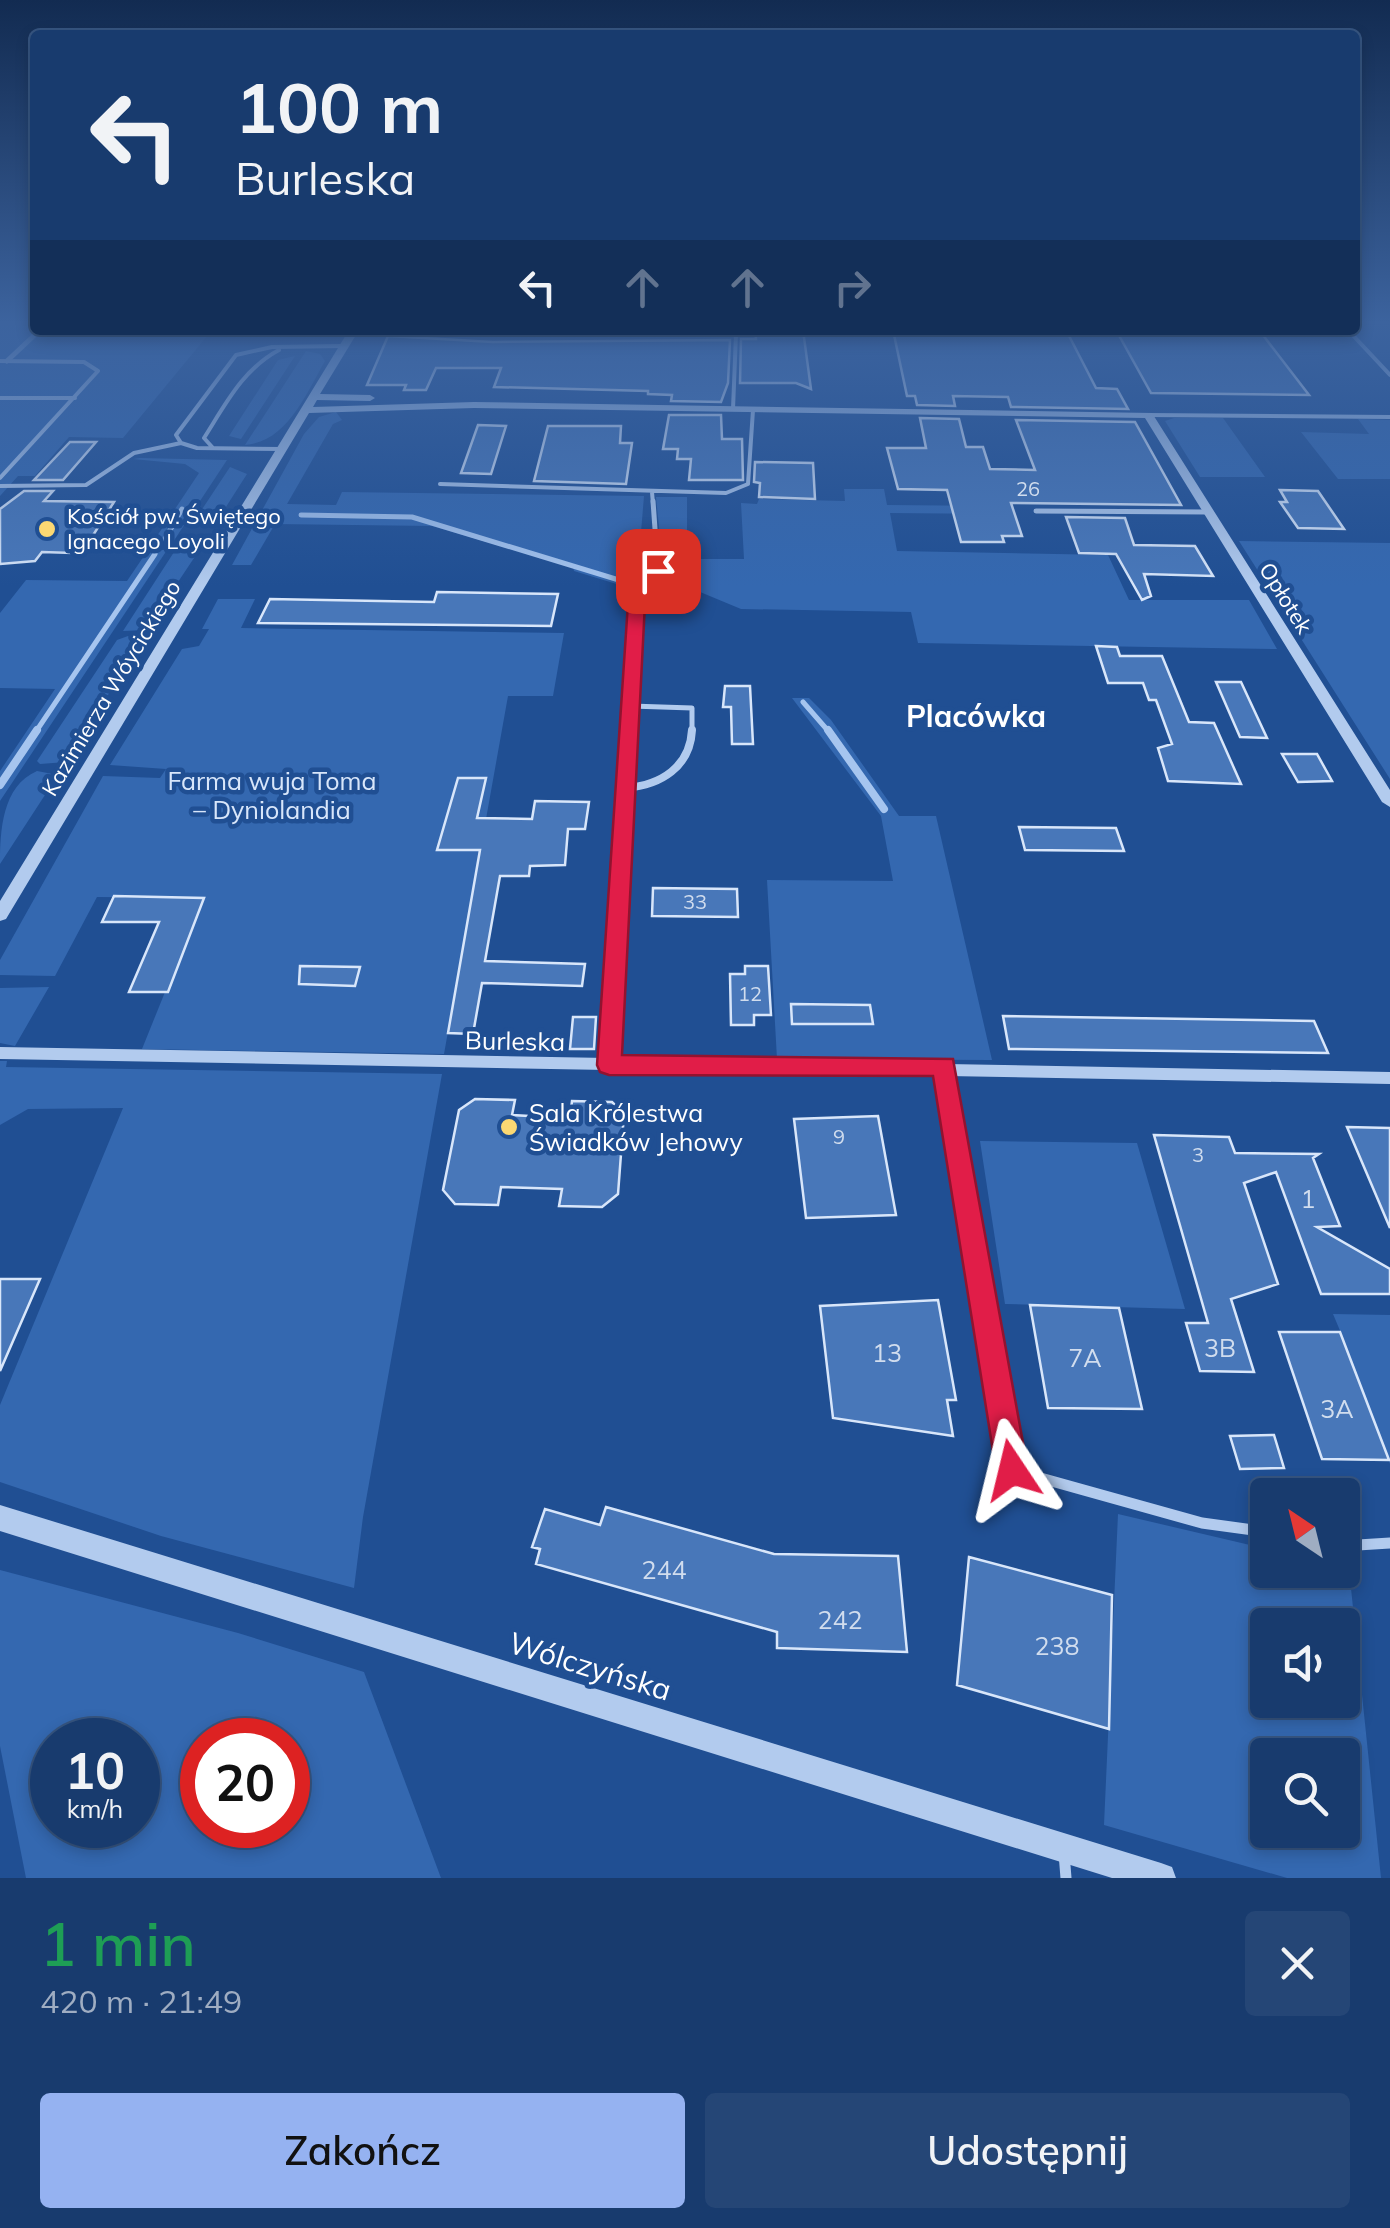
<!DOCTYPE html>
<html lang="pl">
<head>
<meta charset="utf-8">
<style>
	:root { --surface:#183b6e; --page:#254676; --text:#f1f3f6; --muted:#9fadc2; --line:#365581; --accent:#95b2f1 }
	body { margin:0; font-family:Mulish,sans-serif; background:var(--page); color:var(--text); height:100vh; display:flex; flex-direction:column; font-size:38px; white-space:nowrap }
	* { box-sizing:border-box; margin:0 }
	p { font-size:32px; color:var(--muted) }
	.icon { flex:none; width:55px; height:55px; fill:none; stroke:currentColor; stroke-width:2; stroke-linecap:round; stroke-linejoin:round }
	.map { position:relative; height:1878px; overflow:hidden }
	.side { display:flex; flex-direction:column; background:var(--surface); flex:1 }
	.side>* { flex:none }
	.banner { position:absolute; left:30px; top:30px; width:1330px; height:305px; border-radius:10px; box-shadow:0 5px 15px #0003,0 0 0 2px var(--line); background:#183b6e; color:var(--text); overflow:hidden }
	.needle { width:65px; rotate:325deg }
	.fabs { position:absolute; left:1250px; top:1478px; display:grid; gap:20px }
	.fabs a { display:grid; place-items:center; width:110px; height:110px; border-radius:10px; background:var(--surface); box-shadow:0 5px 15px #0003,0 0 0 2px var(--line); font-size:50px }
	.speed { position:absolute; left:30px; top:1718px; display:flex; gap:20px; font-size:50px; font-weight:700; text-align:center }
	.speed>* { display:grid; place-content:center; width:130px; height:130px; border-radius:50%; background:var(--surface); box-shadow:0 5px 15px #0003,0 0 0 2px var(--line); line-height:1 }
	.speed small { font-size:25px; font-weight:400 }
	.speed .limit { border:15px solid #d22; background:#fff; color:#111 }
	.pin { position:absolute; display:grid; place-items:center; width:85px; height:85px; color:#fff; margin:-42px; border-radius:20px; box-shadow:0 5px 15px #0006 }
	.me { position:absolute; width:110px; margin:-55px; rotate:350deg; stroke-linejoin:round; filter:drop-shadow(0 0 8px #0008) }
	.turn { display:flex; align-items:center; gap:35px; height:210px; padding:0 40px; font-size:45px }
	.turn .icon { width:130px; height:130px; stroke-width:2.5 }
	.turn b { display:block; font-size:70px; line-height:85px }
	.lanes { display:flex; align-items:center; height:95px; padding:0 40px; background:#0003; justify-content:center; gap:50px; direction:ltr }
	.lanes .off { opacity:.35 }
	.round { display:grid; place-items:center; flex:none; width:105px; height:105px; border-radius:10px; background:var(--page) }
	.summary { display:flex; align-items:center; justify-content:space-between; height:170px; padding:0 40px }
	h1 { font-size:60px; font-weight:600; line-height:75px; color:#1e9e55 }
	.primary-button { display:flex; gap:20px; margin-top:auto; padding:20px 40px }
	.primary-button a { flex:1; height:115px; border-radius:10px; background:var(--accent); color:#111; font-size:40px; font-weight:600; line-height:115px; text-align:center }
	.primary-button a+a { background:var(--page); color:var(--text) }
	.map>svg:first-child { display:block }
</style>
</head>
<body>
<div class="map">
<svg width="1390" height="1878" viewBox="0 0 1390 1878">
	<rect width="100%" height="100%" fill="#204f93"/>
	<path fill="#3468b0" fill-rule="evenodd" d="M0 323H35V330H212L123 438 69 437 35 476H18L0 496Z
		M306 351 320 354 325 361C306 394 287 442 245 445Z
		M295 356 241 439 229 436 278 360Z
		M336 412 342 420 333 424 287 504 336 505 342 492 644 496 637 581 633 589 574 571 573 567 432 526 275 524 251 565H232L304 434 319 417Z
		M1174 418H1223L1265 477H1200L1165 421Z
		M1358 419 1390 420V479H1338L1301 432 1369 434Z
		M133 459 140 458 227 460 173 542H153L199 473 185 464Z
		M230 467 247 474 217 521 198 523 195 520Z
		M844 489H884L887 505 999 506 1002 514 890 513 897 551 1108 555 1129 600H1249L1277 649 918 643 911 612 741 609 664 577 656 497H687V559H744L741 503 757 504 759 499 845 501Z
		M1239 541 1390 543V779Z
		M176 549H200L146 630 123 631Z
		M148 550H167L0 801V771L55 689 0 688V613L26 580 127 581Z
		M218 599H255L241 628 564 633 553 696H508L444 1054 142 1049 203 898 97 897 55 976 0 975V960L103 776 160 778 166 769 110 765 182 649 199 646 209 629H202Z
		M128 636 143 639 66 762 40 764 37 761 117 640Z
		M792 698H809L831 720 899 816H936L992 1060 777 1059 767 880 893 881 881 816Z
		M37 771 58 775 0 864C0 831 2 786 37 771Z
		M49 987 15 1046 0 1043V988Z
		M0 1061H7L6 1067 442 1074 363 1517 354 1588 161 1536 0 1482V1405L123 1108 28 1109 0 1125Z
		M980 1141 1137 1143 1185 1309 1005 1304Z
		M1333 1314 1390 1315V1464L1341 1333Z
		M1118 1514 1267 1549 1268 1570 1349 1569 1381 1878H1287L1104 1825ZM1268 1625H1342V1700H1268ZM1268 1755H1342V1830H1268Z
		M0 1570 238 1633 364 1672 441 1878H26L0 1746ZM52 1740H138V1825H52ZM202 1740H288V1825H202Z"/>
	<g fill="none" stroke-linecap="round" stroke-linejoin="round">
		<path stroke="#a6c5ef" stroke-width="5" d="M301 515 412 517 632 584
			M165 539 182 509
			M803 702 830 733
			M35 733 155 554"/>
		<path stroke="#a6c5ef" stroke-width="8" d="M828 730 884 809
			M0 785 37 730"/>
	</g>
	<path fill="#4877b9" stroke="#d8e6fa" stroke-width="2.5" d="M755 330H803L811 389 796 383H740L741 339H756Z
		M893 330H1066L1096 388 1117 389 1128 409 1011 407 1008 397 953 396 955 406 917 405 915 396H907Z
		M1116 330H1259L1309 395 1151 393Z
		M388 336 493 342 730 340 728 383 721 402 671 401 672 395 648 394V391L494 387 501 368H436L426 390H404L406 385H367Z
		M669 415H721L722 439H742L743 480H689L691 459H677L678 449H663Z
		M920 418 959 419 966 447H983L990 469 1035 470 1016 420 1135 422 1181 505 1011 503 1022 536H1002L1004 542H961L947 490 898 489 887 448H926Z
		M478 425 506 426 491 474 461 473Z
		M548 426H621L620 443H632L626 484 534 481Z
		M70 442H96L63 480H34Z
		M755 462 813 463 815 499 759 497 760 483 754 482Z
		M1280 490 1318 491 1344 529 1298 528 1280 502H1287Z
		M24 491H53L44 501 114 502 92 537 73 553 42 552 35 561 0 564V509Z
		M1066 517 1125 518 1134 545 1195 546 1213 576 1144 574 1151 596 1142 600 1116 554 1079 553Z
		M437 592 558 594 551 626 258 623 270 599 434 602Z
		M1096 646 1117 647 1120 656H1162L1189 722 1214 723 1241 784 1168 781 1158 748 1172 744 1156 700H1149L1143 683H1108Z
		M1216 682H1241L1267 738 1240 737Z
		M725 686H750L753 744H732L731 707H723Z
		M1282 754H1317L1332 781 1298 782Z
		M458 778H486L477 818 532 819 535 801 589 802 585 829H568L565 865 530 866 529 876H500L485 961 585 964 582 986 482 983 473 1034 448 1033 480 850H437Z
		M1019 827 1116 828 1124 851 1025 850Z
		M653 888 737 889 738 917 652 916Z
		M114 896 204 898 168 992H129L159 922H102Z
		M300 966 360 967 355 986 299 984Z
		M745 966H768L771 1015H754V1025H731L730 974H745Z
		M791 1004 870 1005 873 1024H792Z
		M1003 1016 1314 1021 1328 1053 1009 1049Z
		M573 1017H596L594 1049H570Z
		M475 1099 515 1100 512 1115 548 1117H570L572 1101 612 1102 624 1114 618 1194 602 1207 559 1206 562 1189 501 1187 498 1205 455 1204 443 1190 459 1110Z
		M878 1116 896 1215 806 1218 794 1119Z
		M1347 1127 1390 1128V1228Z
		M1154 1135 1229 1137 1235 1153 1319 1154 1313 1158 1340 1226 1317 1227 1390 1269V1294H1321L1276 1172 1244 1183 1278 1284 1231 1299 1254 1372 1200 1371 1186 1323H1208Z
		M0 1279H40L0 1371Z
		M938 1300 956 1400H947L953 1436 833 1418 820 1306Z
		M1030 1305 1119 1308 1142 1409 1048 1408Z
		M1279 1332H1340L1389 1460 1322 1459Z
		M1274 1435 1284 1468 1240 1469 1230 1436Z
		M606 1507 774 1554 898 1556 907 1652 777 1648V1632L536 1564 540 1549 532 1547 545 1509 600 1525Z
		M969 1557 1112 1595 1109 1729 957 1685Z"/>
	<g fill="none" stroke-linecap="round" stroke-linejoin="round">
		<path stroke="#b2cbee" stroke-width="4" d="M395 330 736 334 733 409
			M1348 330 1390 375
			M0 361 84 362 98 371 0 478
			M0 398H75
			M1148 415 1390 417
			M213 448 204 438C225 405 243 369 279 350
			M282 449 197 448 181 443 176 435 236 355 272 347 344 346
			M440 484 726 493 748 484 753 410
			M0 486 86 485 134 453 181 443
			M652 492 653 504"/>
		<path stroke="#b2cbee" stroke-width="5" d="M1036 511 1208 512
			M634 655 640 591 656 578 658 571 653 501
			M631 706 692 708V733"/>
		<path stroke="#b2cbee" stroke-width="8" d="M626 788C661 785 690 767 692 730"/>
		<path stroke="#b2cbee" stroke-width="9" d="M945 1070 1000 1400"/>
		<path stroke="#b2cbee" stroke-width="11" d="M1000 1398 1012 1470 1202 1523 1268 1532
			M1342 1546 1390 1543
			M1064 1853 1066 1878"/>
		<path stroke="#b2cbee" stroke-width="5" d="M7 361 40 330"/>
		<path stroke="#b2cbee" stroke-width="8" d="M629 733 634 655"/>
		<path stroke="#b2cbee" stroke-width="10" d="M611 1026 629 730"/>
		<path stroke="#b2cbee" stroke-width="12" d="M0 1053 1390 1078
			M609 1065 612 1023"/>
		<path fill="#b2cbee" fill-rule="evenodd" d="M349 330H359L320 394 370 395 375 398 370 401 317 400 313 407 474 402 1152 413 1390 790V807L1382 802 1145 418 474 408 309 413 6 919 0 921V901Z
			M0 1505 1161 1863 1172 1867 1176 1878H1112L0 1531Z"/>
	</g>
	<linearGradient id="sky" x2="0" y2="1"><stop stop-color="#122b51"/><stop offset="0.55" stop-color="#3c639e"/><stop offset="1" stop-color="#3c639e" stop-opacity="0"/></linearGradient>
	<rect width="1390" height="586" fill="url(#sky)"/>
	<path fill="#e11d48" stroke="#92132f" stroke-width="2.5" d="M658 566 666 571C662 585 648 588 645 603L622 1055 953 1059 1028 1470 1023 1481 1012 1486 1000 1481 996 1470 933 1076 609 1075 600 1072 597 1065 628 603 634 587Z"/>
	<g fill="#fbd873" stroke="#204f93" stroke-width="4">
		<circle cx="47" cy="529" r="10"/>
		<circle cx="509" cy="1127" r="10"/>
	</g>
	<g text-anchor="middle" stroke-width="9" stroke-linejoin="round" paint-order="stroke">
		<g font-size="20" fill="#d1ddee">
			<text x="1028" y="496">26</text>
			<text x="695" y="909">33</text>
			<text x="750" y="1001">12</text>
			<text x="839" y="1144">9</text>
			<text x="1198" y="1162">3</text>
		</g>
		<g font-size="22" fill="#fff" stroke="#204f93" text-anchor="start">
			<text x="67" y="524">Kościół pw. Świętego<tspan x="67" dy="25">Ignacego Loyoli</tspan></text>
		</g>
		<g font-size="22" fill="#fff" stroke="#204f93">
			<text transform="translate(1286 598) rotate(58)" y="8">Opłotek</text>
			<text transform="translate(111 688) rotate(-59)" y="8">Kazimierza Wóycickiego</text>
		</g>
		<g font-size="25" fill="#d8e6fa" stroke="#204f93">
			<text x="272" y="790">Farma wuja Toma<tspan x="272" dy="29">– Dyniolandia</tspan></text>
		</g>
		<g font-size="25" fill="#fff" stroke="#204f93">
			<text transform="translate(515 1041) rotate(1)" y="9">Burleska</text>
		</g>
		<g font-size="25" fill="#fff" stroke="#204f93" text-anchor="start">
			<text x="529" y="1122">Sala Królestwa<tspan x="529" dy="29">Świadków Jehowy</tspan></text>
		</g>
		<g font-size="25" fill="#d1ddee">
			<text x="1308" y="1208">1</text>
			<text x="1220" y="1357">3B</text>
			<text x="887" y="1362">13</text>
			<text x="1085" y="1367">7A</text>
			<text x="1337" y="1418">3A</text>
			<text x="664" y="1579">244</text>
			<text x="840" y="1629">242</text>
			<text x="1057" y="1655">238</text>
		</g>
		<g font-size="30" font-weight="bold" fill="#fff" stroke="#204f93">
			<text x="976" y="727">Placówka</text>
		</g>
		<g font-size="30" fill="#fff" stroke="#204f93">
			<text transform="translate(590 1667) rotate(17)" y="10">Wólczyńska</text>
		</g>
	</g>
</svg>
<div class="fabs">
<a><svg class="needle" viewBox="-14 -14 28 28"><path d="M0-13l5 13h-10z" fill="#e53935"/><path d="M0 13l5-13h-10z" fill="#9fadc2"/></svg></a>
<a><svg class="icon" aria-label="sound" viewBox="0 0 24 24"><path d="M4 9h4l5-4v14l-5-4H4zM17 9q2 3 0 6"/></svg></a>
<a><svg class="icon" aria-label="search" viewBox="0 0 24 24"><circle cx="10" cy="10" r="6"/><path d="M15 15l6 6"/></svg></a>
</div>
<div class="speed"><div>10<small>km/h</small></div><div class="limit">20</div></div>
<div class="pin" style="left:658px;top:571px;background:#d93025"><svg class="icon" aria-label="arrive" viewBox="0 0 24 24"><path d="M6 21V4h12l-3 4 3 4H6"/></svg></div>
<svg class="me" style="left:1012px;top:1470px" viewBox="-20 -20 40 40"><path d="M0-17L14 15 0 8-14 15z" fill="#e11d48" stroke="#fff" stroke-width="4"/></svg>
<div class="banner">
<div class="turn"><svg class="icon" aria-label="left" viewBox="0 0 24 24"><path d="M17 20v-9H6M10 6l-5 5 5 5"/></svg><div><b>100 m</b>Burleska</div></div>
<div class="lanes"><svg class="icon" aria-label="left" viewBox="0 0 24 24"><path d="M17 20v-9H6M10 6l-5 5 5 5"/></svg><svg class="icon off" aria-label="ahead" viewBox="0 0 24 24"><path d="M12 20V5M6 11l6-6 6 6"/></svg><svg class="icon off" aria-label="ahead" viewBox="0 0 24 24"><path d="M12 20V5M6 11l6-6 6 6"/></svg><svg class="icon off" aria-label="right" viewBox="0 0 24 24"><path d="M7 20v-9h11M14 6l5 5-5 5"/></svg></div>
</div>
</div>
<section class="side">
<div class="summary"><div><h1>1 min</h1><p>420 m · 21:49</p></div><a class="round"><svg class="icon" aria-label="close" viewBox="0 0 24 24"><path d="M6 6l12 12M18 6L6 18"/></svg></a></div>
<div class="primary-button"><a>Zakończ</a><a>Udostępnij</a></div>
</section>
</body>
</html>
